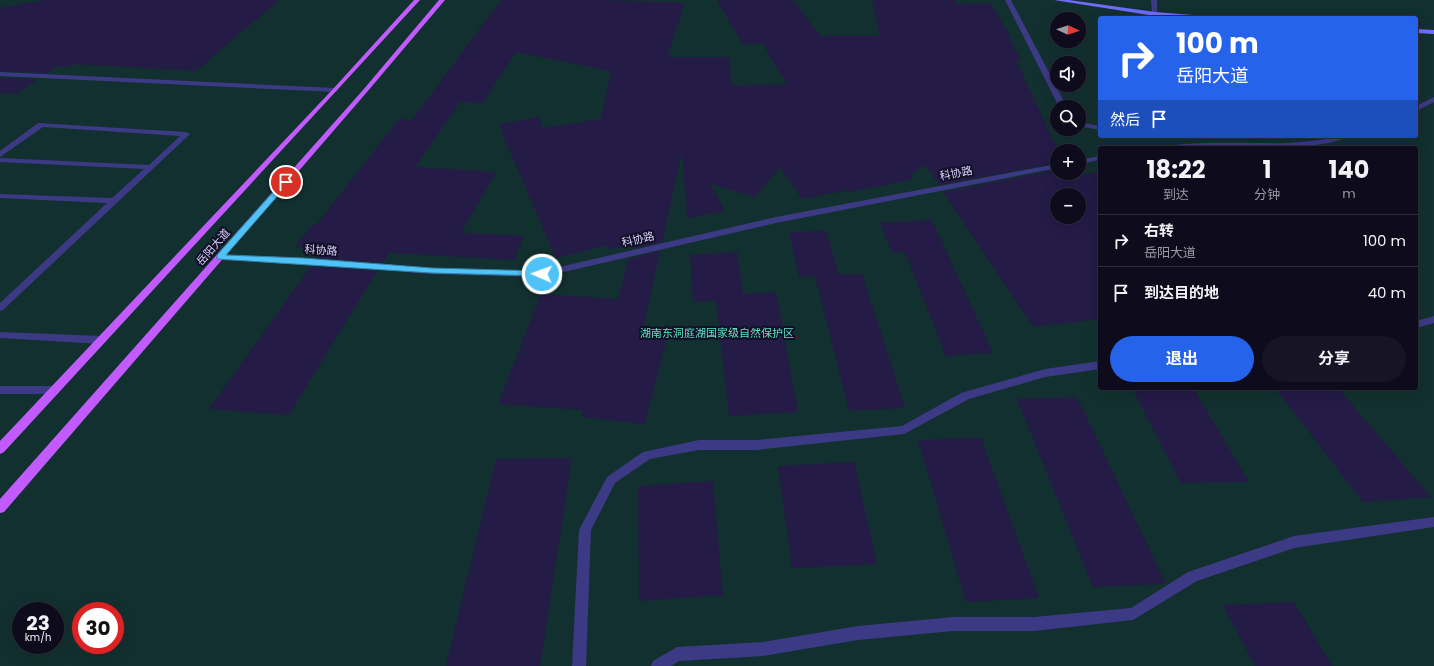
<!DOCTYPE html>
<html lang="zh">
<head>
<meta charset="utf-8">
<style>
	:root { --surface:#0e0b1c; --page:#171425; --text:#f1f3f6; --muted:#9b9ba3; --line:#2e2b3b; --accent:#2563eb }
	body { margin:0; font-family:Poppins,"Noto Sans SC",sans-serif; background:var(--page); color:var(--text); height:100vh; display:flex; flex-direction:column; font-size:15px; white-space:nowrap }
	* { box-sizing:border-box; margin:0 }
	p { font-size:13px; color:var(--muted) }
	.icon { flex:none; width:22px; height:22px; fill:none; stroke:currentColor; stroke-width:2; stroke-linecap:round; stroke-linejoin:round }
	.map { position:relative; flex:1; overflow:hidden }
	.side { position:absolute; left:1098px; top:146px; width:320px; height:244px; display:flex; flex-direction:column; background:var(--surface); border-radius:4px; box-shadow:0 4px 16px #0002,0 0 0 1px var(--line) }
	.side>* { flex:none }
	.top-card { position:absolute; left:1098px; top:16px; width:320px; height:122px; border-radius:4px; box-shadow:0 4px 16px #0002,0 0 0 1px var(--line); background:#2563eb; color:#fff; overflow:hidden }
	.needle { width:26px; rotate:94deg }
	.tools { position:absolute; left:1050px; top:12px; display:grid; gap:8px }
	.tools a { display:grid; place-items:center; width:36px; height:36px; border-radius:50%; background:var(--surface); box-shadow:0 4px 16px #0002,0 0 0 1px var(--line); font-size:20px }
	.speed { position:absolute; left:12px; top:602px; display:flex; gap:8px; font-size:20px; font-weight:700; text-align:center }
	.speed>* { display:grid; place-content:center; width:52px; height:52px; border-radius:50%; background:var(--surface); box-shadow:0 4px 16px #0002,0 0 0 1px var(--line); line-height:1 }
	.speed small { font-size:10px; font-weight:400 }
	.speed .limit { border:6px solid #d22; background:#fff; color:#111 }
	.pin { position:absolute; display:grid; place-items:center; width:34px; height:34px; color:#fff; margin:-17px; border:2px solid #fff; border-radius:50%; box-shadow:0 1px 4px #0007 }
	.me { position:absolute; width:44px; margin:-22px; rotate:272deg; stroke-linejoin:round; filter:drop-shadow(0 0 3px #0008) }
	.turn { display:flex; align-items:center; gap:14px; height:84px; padding:0 12px; font-size:18px }
	.turn .icon { width:52px; height:52px; stroke-width:2.5 }
	.turn b { display:block; font-size:28px; line-height:34px }
	.then { display:flex; align-items:center; height:38px; padding:0 12px; background:#0003; gap:8px; font-size:15px }
	.eta { display:flex; justify-content:space-evenly; align-items:center; height:68px; text-align:center }
	.eta b { font-size:24px; font-weight:700; line-height:28px }
	.cta { display:flex; gap:8px; margin-top:auto; padding:8px 12px }
	.cta a { flex:1; height:46px; border-radius:24px; background:var(--accent); color:#fff; font-size:16px; font-weight:700; line-height:46px; text-align:center }
	.cta a+a { background:var(--page); color:var(--text) }
	ul { padding:0; list-style:none }
	li { display:flex; align-items:center; gap:12px; height:52px; padding:0 12px; border-top:1px solid var(--line) }
	li div { flex:1 }
	li b { display:block; font-size:15px }
	li em { font-style:normal }
	.map>svg:first-child { display:block }
</style>
</head>
<body>
<div class="map">
<svg width="1434" height="666" viewBox="0 0 1434 666">
	<rect width="100%" height="100%" fill="#130f26"/>
	<path fill="#12302f" fill-rule="evenodd" d="M0 0H1434V666H0ZM1100 18H1416V136H1100ZM1057 19H1079V41H1057ZM1057 63H1079V85H1057ZM1057 107H1079V129H1057ZM1100 148H1416V388H1100ZM1057 151H1079V173H1057ZM1057 195H1079V217H1057ZM21 611H55V645H21ZM81 611H115V645H81Z"/>
	<path fill="#241b47" fill-rule="evenodd" d="M45 0H279L196 71 73 64 70 67 57 66 47 73 0 71V8Z
		M501 0H603L685 3 667 57H730L731 86 787 84 762 43 743 45 717 0H793L820 36H880L872 0H954L955 3 991 4 1012 39 1009 38 1021 60H1016L1054 142 1061 151H1057V163L939 185 926 165 910 174 913 179 851 192 849 190 802 199 780 167 755 197 711 184 725 211 687 218 682 151 662 242 630 249 631 245 610 250 608 245 556 258 504 138 500 124 539 117 543 128 601 119 611 71 516 52 483 103 460 102 415 167 496 172 461 233 524 236 514 260 389 253 383 263 317 258 323 249 295 247 313 224H317L399 119 412 120Z
		M0 78 38 79 16 94 0 93Z
		M1057 170V173H1079L1080 175 1100 172V319L1033 327 943 192ZM1057 195H1079V217H1057Z
		M932 220 993 353 946 356 905 252 892 253 880 223Z
		M826 231 839 275 862 274 905 408 849 411 815 276 799 277 789 232Z
		M660 251 643 332 668 334 645 424 581 417 583 410 498 404 541 294 618 299 628 259Z
		M737 252 743 294 776 292 798 412 729 416 716 301 693 302 690 255Z
		M311 266 377 271 289 415 209 409Z
		M1132 388H1193L1249 482 1181 483Z
		M1275 388H1338L1431 497 1363 502Z
		M1077 397 1166 584 1093 587 1017 399Z
		M981 438 1039 598 966 602 918 440Z
		M572 458 540 666H446L496 459Z
		M854 462 877 564 792 568 778 466Z
		M713 481 723 595 639 601 638 486Z
		M1294 602 1332 666H1255L1223 605Z"/>
	<g fill="none" stroke-linecap="round" stroke-linejoin="round">
		<path fill="#3d3a85" fill-rule="evenodd" d="M1005 0H1011L1067 107H1059Z
			M1151 0H1157V15L1152 14Z
			M0 72 335 88 338 90 335 92 0 76Z
			M1434 97V102L1416 111V106Z
			M1079 122 1100 126V130L1079 126Z
			M38 123 186 132 190 134 3 310 0 311V303L107 203 0 198V194L112 198 144 169 0 162V158L149 165 180 136 43 127 0 157V151Z
			M1341 136H1354L1329 143 1307 146 1167 148C1176 140 1268 144 1286 143 1304 142 1323 140 1341 136Z
			M1100 156V160L1079 164V160Z
			M1057 164V168L776 223 542 277 432 274 303 264 220 260 215 257 220 254 303 258 432 268 542 271 776 217Z
			M1434 316V323L1416 328V321Z
			M0 332 102 336 107 340 102 344 0 338Z
			M1100 361V369L1045 377 969 399 904 434 756 450H699L650 459 615 483 591 530 586 666H572L579 530 607 477 643 452 699 440H756L902 426 961 393 1045 369Z
			M0 386H54L58 387 59 390 58 393 54 394H0Z
			M1434 517V527L1294 548 1197 581 1133 620 1034 631H953L858 640 763 656 679 661 671 666H651L653 661 677 647 763 642 858 626 953 617H1034L1131 608 1188 572 1294 536Z"/>
		<path fill="#6f6bff" fill-rule="evenodd" d="M1054 0H1069L1155 12 1205 16 1208 18 1155 16Z
			M1416 29 1434 30V34L1416 33Z"/>
		<path fill="#c25bff" fill-rule="evenodd" d="M414 0H420L4 452 0 454V441L333 89Z
			M439 0H445L367 92 4 512 0 513V499L363 90Z"/>
	</g>
	<path fill="#4fc3f7" stroke="#337fa1" d="M286 180 289 182 288 184 226 255 303 258 432 268 542 271 546 274 542 276 432 273 217 259V255L283 181Z"/>
	<g text-anchor="middle" stroke-width="4" stroke-linejoin="round" paint-order="stroke">
		<g font-size="11" fill="#d9d4ff" stroke="#130f26">
			<text transform="translate(956 173) rotate(-11)" y="4">科协路</text>
			<text transform="translate(638 239) rotate(-13)" y="4">科协路</text>
			<text transform="translate(213 247) rotate(-49)" y="4">岳阳大道</text>
			<text transform="translate(321 250) rotate(4)" y="4">科协路</text>
		</g>
		<g font-size="11" fill="#5fe0c0" stroke="#130f26">
			<text x="717" y="337">湖南东洞庭湖国家级自然保护区</text>
		</g>
	</g>
</svg>
<div class="tools">
<a><svg class="needle" viewBox="-14 -14 28 28"><path d="M0-13l5 13h-10z" fill="#e53935"/><path d="M0 13l5-13h-10z" fill="#9b9ba3"/></svg></a>
<a><svg class="icon" aria-label="sound" viewBox="0 0 24 24"><path d="M4 9h4l5-4v14l-5-4H4zM17 9q2 3 0 6"/></svg></a>
<a><svg class="icon" aria-label="search" viewBox="0 0 24 24"><circle cx="10" cy="10" r="6"/><path d="M15 15l6 6"/></svg></a>
<a>+</a>
<a>−</a>
</div>
<div class="speed"><div>23<small>km/h</small></div><div class="limit">30</div></div>
<div class="pin" style="left:286px;top:182px;background:#d93025"><svg class="icon" aria-label="arrive" viewBox="0 0 24 24"><path d="M6 21V4h12l-3 4 3 4H6"/></svg></div>
<svg class="me" style="left:542px;top:274px" viewBox="-20 -20 40 40"><circle r="17" fill="#4fc3f7" stroke="#fff" stroke-width="3"/><path d="M0-11L8 9 0 5-8 9z" fill="#fff"/></svg>
<div class="top-card">
<div class="turn"><svg class="icon" aria-label="right" viewBox="0 0 24 24"><path d="M7 20v-9h11M14 6l5 5-5 5"/></svg><div><b>100 m</b>岳阳大道</div></div>
<div class="then">然后<svg class="icon" aria-label="arrive" viewBox="0 0 24 24"><path d="M6 21V4h12l-3 4 3 4H6"/></svg></div>
</div>
<section class="side">
<div class="eta">
<div><b>18:22</b><p>到达</p></div>
<div><b>1</b><p>分钟</p></div>
<div><b>140</b><p>m</p></div>
</div>
<ul>
<li><svg class="icon" aria-label="right" viewBox="0 0 24 24"><path d="M7 20v-9h11M14 6l5 5-5 5"/></svg><div><b>右转</b><p>岳阳大道</p></div><em>100 m</em></li>
<li><svg class="icon" aria-label="arrive" viewBox="0 0 24 24"><path d="M6 21V4h12l-3 4 3 4H6"/></svg><div><b>到达目的地</b></div><em>40 m</em></li>
</ul>
<div class="cta"><a>退出</a><a>分享</a></div>
</section>
</div>
</body>
</html>
